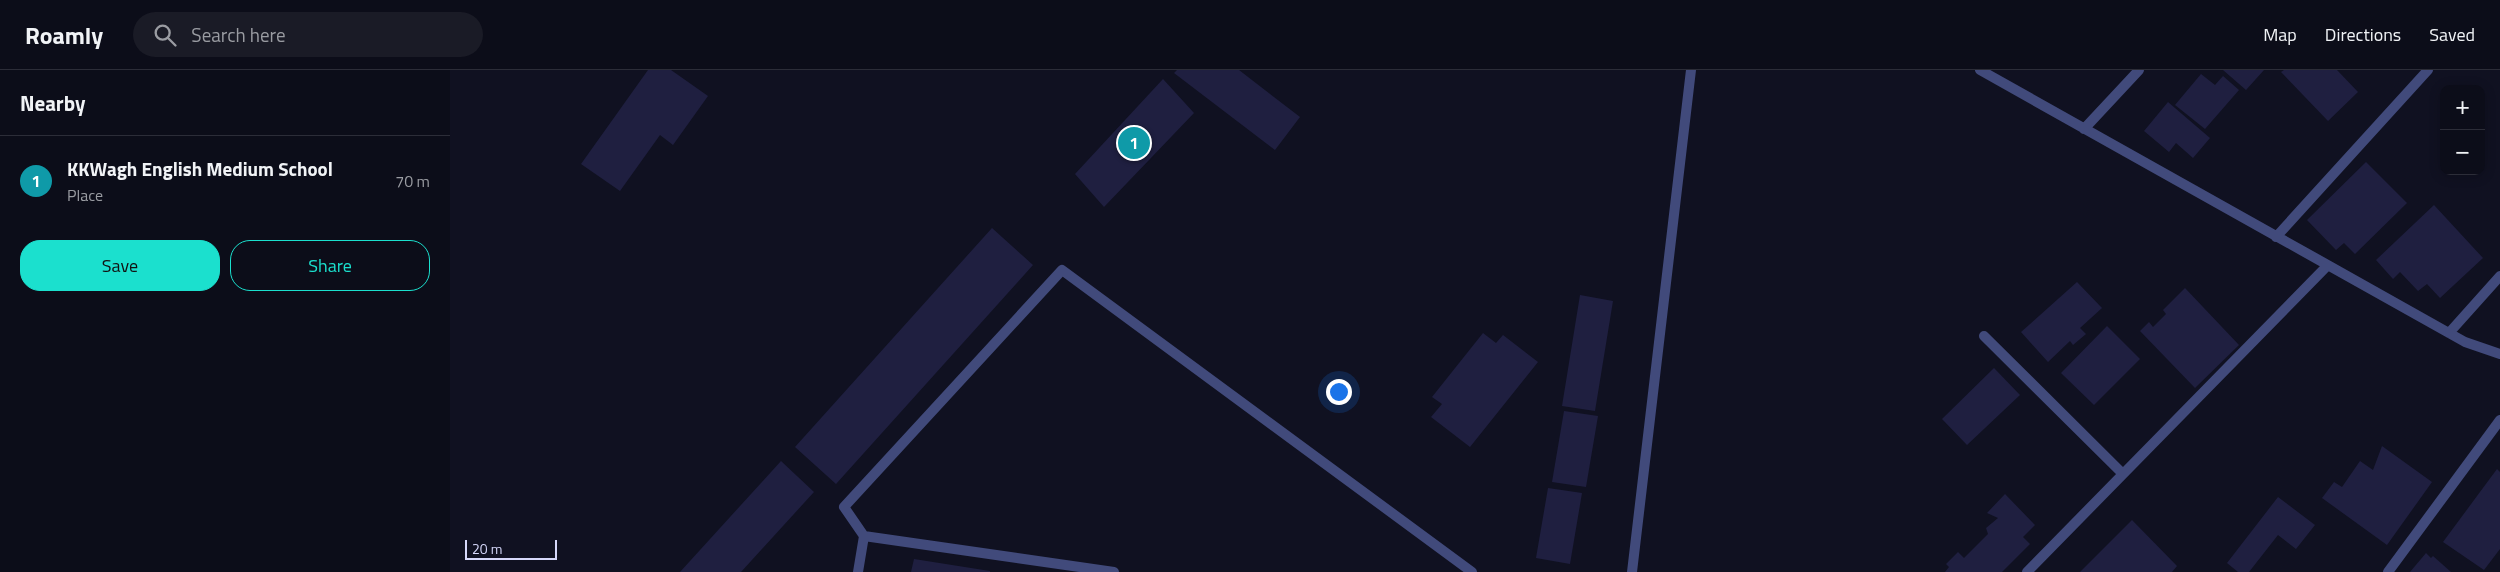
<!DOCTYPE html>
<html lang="en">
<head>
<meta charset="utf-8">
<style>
  body { margin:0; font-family:"Titillium Web",sans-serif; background:#1a1b26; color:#f1f3f6 }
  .controls { position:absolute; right:15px; top:15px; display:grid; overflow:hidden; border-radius:10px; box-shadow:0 2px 12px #0003 }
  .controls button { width:45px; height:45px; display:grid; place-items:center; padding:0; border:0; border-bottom:1px solid #2c2d38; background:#0c0d19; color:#f1f3f6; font:25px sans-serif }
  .scale { position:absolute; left:15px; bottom:12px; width:92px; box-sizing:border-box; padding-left:5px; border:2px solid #d6d8fa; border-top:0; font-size:14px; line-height:18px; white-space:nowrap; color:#d6d8fa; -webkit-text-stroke:4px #101121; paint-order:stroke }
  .you { position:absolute; left:888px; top:321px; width:18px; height:18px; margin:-12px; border:4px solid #fff; border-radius:50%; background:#1a73e8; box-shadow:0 0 0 8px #1a73e833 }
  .badge { display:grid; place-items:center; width:32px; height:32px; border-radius:50%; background:#1be0ce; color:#fff; font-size:16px; font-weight:700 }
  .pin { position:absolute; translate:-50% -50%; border:2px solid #fff; box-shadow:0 1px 5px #0006 }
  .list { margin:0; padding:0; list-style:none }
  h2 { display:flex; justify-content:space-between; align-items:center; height:65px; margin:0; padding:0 20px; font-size:21px }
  h2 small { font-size:16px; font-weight:400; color:#9a9ca2 }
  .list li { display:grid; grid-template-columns:32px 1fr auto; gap:15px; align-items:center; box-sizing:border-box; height:90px; padding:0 20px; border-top:1px solid #2c2d38 }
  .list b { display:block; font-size:19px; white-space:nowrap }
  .list p { margin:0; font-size:16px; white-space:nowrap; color:#9a9ca2 }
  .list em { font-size:16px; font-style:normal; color:#9a9ca2 }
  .actions { display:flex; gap:10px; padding:15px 20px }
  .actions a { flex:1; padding:11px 0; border:1px solid #1be0ce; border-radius:20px; text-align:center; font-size:18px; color:#1be0ce }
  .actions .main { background:#1be0ce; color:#111 }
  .icon { flex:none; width:28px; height:28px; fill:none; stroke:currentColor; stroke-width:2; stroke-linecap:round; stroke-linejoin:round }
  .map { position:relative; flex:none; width:2050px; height:502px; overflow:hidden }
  header { display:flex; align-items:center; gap:30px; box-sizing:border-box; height:70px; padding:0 25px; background:#0c0d19; border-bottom:1px solid #2c2d38 }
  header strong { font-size:24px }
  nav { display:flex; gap:28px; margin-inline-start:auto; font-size:18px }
  .search { width:350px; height:45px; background:#1a1b26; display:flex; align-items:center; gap:12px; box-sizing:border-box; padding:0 18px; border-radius:28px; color:#9a9ca2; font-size:19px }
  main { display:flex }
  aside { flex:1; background:#0c0d19 }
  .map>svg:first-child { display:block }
  .building { fill:#1f1f40 }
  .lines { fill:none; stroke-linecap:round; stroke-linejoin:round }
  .service { stroke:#414a7b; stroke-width:10 }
  .minor { stroke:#414a7b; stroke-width:10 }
  .tertiary { stroke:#414a7b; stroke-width:10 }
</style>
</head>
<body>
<header>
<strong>Roamly</strong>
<div class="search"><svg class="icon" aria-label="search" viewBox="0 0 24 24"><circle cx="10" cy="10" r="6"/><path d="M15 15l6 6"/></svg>Search here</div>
<nav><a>Map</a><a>Directions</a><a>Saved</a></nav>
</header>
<main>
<aside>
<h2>Nearby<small></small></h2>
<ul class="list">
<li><span class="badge" style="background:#0f9aa8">1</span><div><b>KKWagh English Medium School</b><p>Place</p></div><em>70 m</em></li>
</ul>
<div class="actions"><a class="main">Save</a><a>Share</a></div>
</aside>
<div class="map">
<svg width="2050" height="502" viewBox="0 0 2050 502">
  <rect width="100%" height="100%" fill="#101121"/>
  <path class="building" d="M 198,0 L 221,0 L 258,26 L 223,75 L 210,65 L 170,121 L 131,94 Z
    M 727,0 L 789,0 L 850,47 L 825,80 L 724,3 Z
    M 1773,0 L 1814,0 L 1796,20 Z
    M 1834,0 L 1887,0 L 1908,22 L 1878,51 L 1831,2 Z
    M 1751,4 L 1765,15 L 1773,6 L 1789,20 L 1755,59 L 1725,35 Z
    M 713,9 L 744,43 L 654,137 L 625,104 Z
    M 1718,32 L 1760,68 L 1743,88 L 1726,73 L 1719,82 L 1694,61 Z
    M 1916,92 L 1957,133 L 1905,184 L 1894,173 L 1886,180 L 1857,150 Z
    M 1984,135 L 2033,188 L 1990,228 L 1977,214 L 1968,221 L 1950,202 L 1943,209 L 1926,190 Z
    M 542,158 L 583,195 L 386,414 L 345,377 Z
    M 1627,212 L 1652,238 L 1630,258 L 1636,264 L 1623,275 L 1620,271 L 1598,292 L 1571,262 Z
    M 1735,218 L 1789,275 L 1745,318 L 1690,261 L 1699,252 L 1703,257 L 1716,244 L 1713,240 Z
    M 1130,225 L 1163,231 L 1145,341 L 1112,336 Z
    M 1657,256 L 1690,289 L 1644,335 L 1611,303 Z
    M 1033,263 L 1046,273 L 1053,265 L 1088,292 L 1020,377 L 981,347 L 992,334 L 982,327 Z
    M 1544,298 L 1570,325 L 1517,375 L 1492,349 Z
    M 1114,341 L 1148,346 L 1136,417 L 1102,412 Z
    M 1932,376 L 1982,412 L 1937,475 L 1872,428 L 1884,412 L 1892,417 L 1910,391 L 1923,400 Z
    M 331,391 L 364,422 L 291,502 L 230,502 Z
    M 2047,399 L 2050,402 L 2050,479 L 2034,500 L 1993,472 Z
    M 1098,418 L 1132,423 L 1120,494 L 1086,488 Z
    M 1555,424 L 1585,455 L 1573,467 L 1580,474 L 1552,502 L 1495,502 L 1499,497 L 1496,494 L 1508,482 L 1514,488 L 1538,464 L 1536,458 L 1548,448 L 1537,443 Z
    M 1828,427 L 1865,455 L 1846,479 L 1828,465 L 1799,502 L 1788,502 L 1777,493 Z
    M 1682,450 L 1727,496 L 1722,502 L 1630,502 Z
    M 1976,483 L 1981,488 L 1983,486 L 2001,502 L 1960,502 Z
    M 464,489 L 540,501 L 540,502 L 461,502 Z"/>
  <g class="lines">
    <path class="service" d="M 414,466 L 664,502
      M 408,502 L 414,466 L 394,437 L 612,200 L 1022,502"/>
    <path class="minor" d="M 1530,0 L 2015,272 L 2050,284
      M 1634,59 L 1689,0
      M 1826,167 L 1978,0
      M 1999,263 L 2050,206
      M 1534,266 L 1673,404
      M 1577,502 L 1877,196
      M 1938,502 L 2050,350"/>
    <path class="tertiary" d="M 1182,502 L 1241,0"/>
  </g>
</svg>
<div class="controls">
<button>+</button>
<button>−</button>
</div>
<div class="scale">20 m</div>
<div class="you"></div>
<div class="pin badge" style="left:684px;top:73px;background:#0f9aa8">1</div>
</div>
</main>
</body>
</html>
